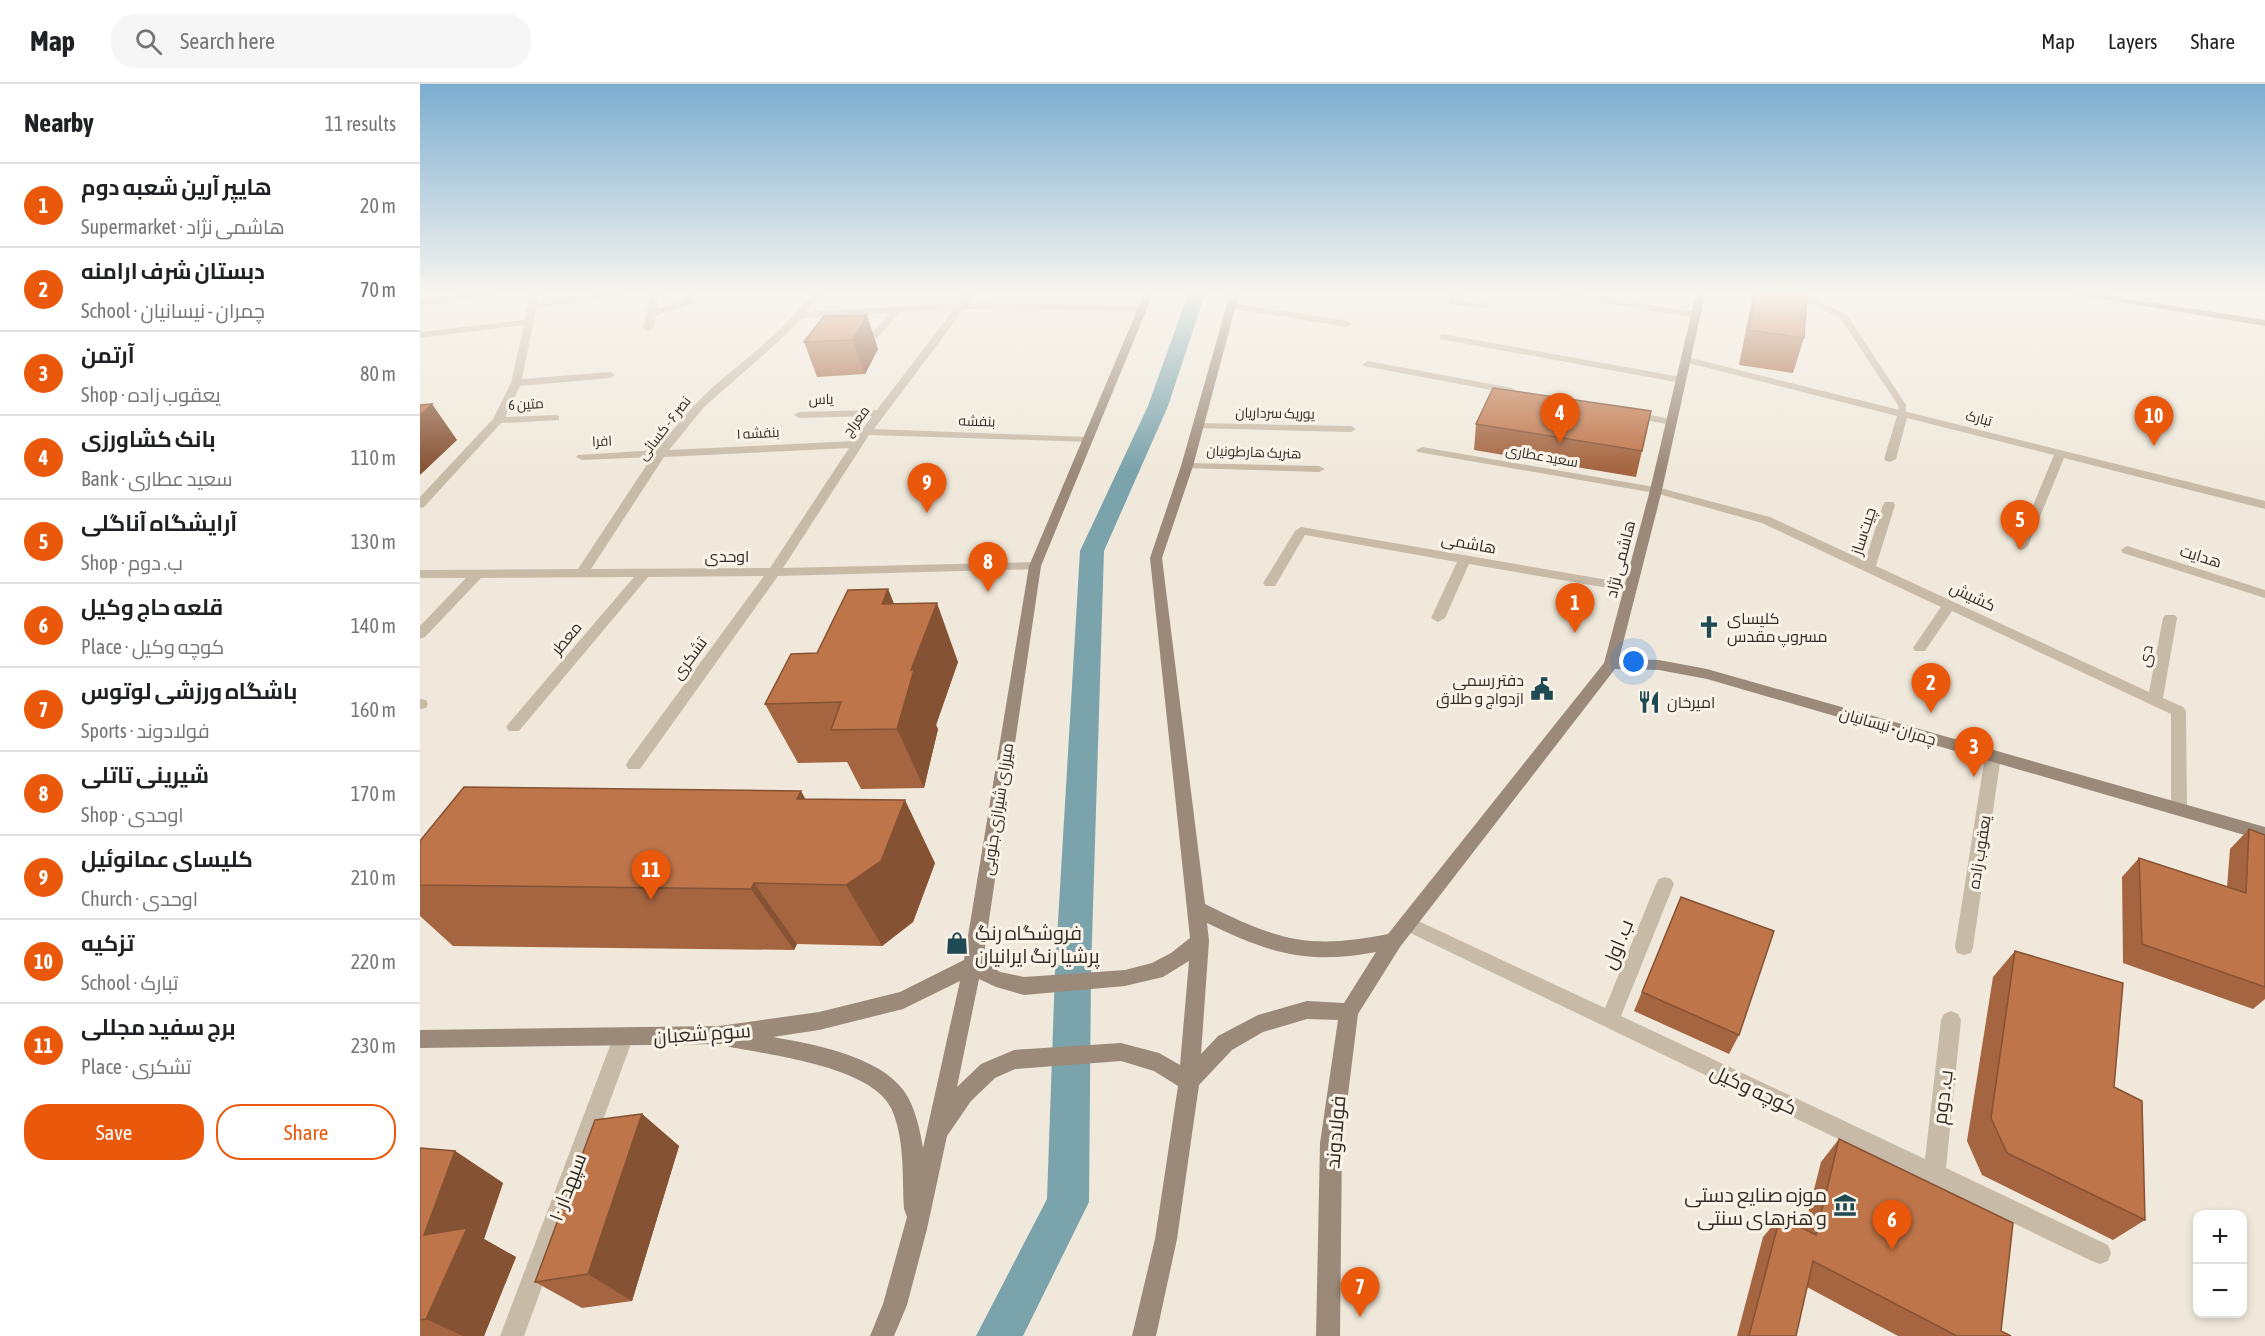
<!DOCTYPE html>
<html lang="en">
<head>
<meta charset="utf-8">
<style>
  body { margin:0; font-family:"Asap Condensed",Cairo,sans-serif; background:#f6f6f6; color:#202124 }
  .controls { position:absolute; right:18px; bottom:18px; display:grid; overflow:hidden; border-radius:12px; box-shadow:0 3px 9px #0003 }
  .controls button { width:54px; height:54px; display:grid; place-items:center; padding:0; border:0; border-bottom:2px solid #e0e0e0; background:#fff; color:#202124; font:30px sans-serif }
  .you { position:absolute; left:1214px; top:578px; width:21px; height:21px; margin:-15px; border:4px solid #fff; border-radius:50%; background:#1a73e8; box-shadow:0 0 0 9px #1a73e833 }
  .badge { display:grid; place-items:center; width:39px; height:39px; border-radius:50%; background:#ea580c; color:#fff; font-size:20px; font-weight:700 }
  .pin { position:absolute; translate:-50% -50px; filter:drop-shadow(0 2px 3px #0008) }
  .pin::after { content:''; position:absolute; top:32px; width:21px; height:18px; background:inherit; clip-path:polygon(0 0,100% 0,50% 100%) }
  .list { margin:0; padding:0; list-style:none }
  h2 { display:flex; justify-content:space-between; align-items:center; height:78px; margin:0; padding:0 24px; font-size:26px }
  h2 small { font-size:20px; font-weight:400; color:#757577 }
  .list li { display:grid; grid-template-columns:39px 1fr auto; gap:18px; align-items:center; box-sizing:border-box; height:84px; padding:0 24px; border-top:2px solid #e0e0e0 }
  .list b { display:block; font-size:22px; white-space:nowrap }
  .list p { margin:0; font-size:20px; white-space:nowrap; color:#757577 }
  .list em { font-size:20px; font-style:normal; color:#757577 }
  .actions { display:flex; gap:12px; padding:18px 24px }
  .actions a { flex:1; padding:14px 0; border:2px solid #ea580c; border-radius:24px; text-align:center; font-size:21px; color:#ea580c }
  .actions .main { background:#ea580c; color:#fff }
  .icon { flex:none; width:33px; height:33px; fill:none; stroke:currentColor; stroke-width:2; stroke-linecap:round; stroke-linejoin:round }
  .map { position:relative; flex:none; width:1845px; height:1252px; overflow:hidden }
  header { display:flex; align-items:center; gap:36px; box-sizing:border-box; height:84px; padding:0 30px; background:#fff; border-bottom:2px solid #e0e0e0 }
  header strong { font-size:28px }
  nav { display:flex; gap:33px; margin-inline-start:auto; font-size:21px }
  .search { width:420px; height:54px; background:#f6f6f6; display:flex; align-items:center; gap:15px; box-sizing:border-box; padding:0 21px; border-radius:24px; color:#757577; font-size:22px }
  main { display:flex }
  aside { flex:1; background:#fff }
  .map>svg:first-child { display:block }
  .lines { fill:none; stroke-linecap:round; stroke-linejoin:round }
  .canal { fill:#7ba3ab; fill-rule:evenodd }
  .lane { fill:#c7baa7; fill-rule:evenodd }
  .street { fill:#c7baa7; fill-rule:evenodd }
  .secondary { fill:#9b8a79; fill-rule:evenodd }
  .wall { fill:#a46540 }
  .shaded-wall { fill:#865234 }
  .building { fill:#bf754a; stroke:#865234; stroke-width:1.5 }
  .labels { text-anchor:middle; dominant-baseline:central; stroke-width:6; stroke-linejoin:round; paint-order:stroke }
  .far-street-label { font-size:14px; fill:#342d27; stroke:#f8f2e7 }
  .street-label { font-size:16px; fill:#342d27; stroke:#f8f2e7 }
  .poi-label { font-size:16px; fill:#342d27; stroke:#f8f2e7; text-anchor:start }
  .near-poi-label { font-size:20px; fill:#342d27; stroke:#f8f2e7; text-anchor:start }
  .near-street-label { font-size:20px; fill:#342d27; stroke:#f8f2e7 }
</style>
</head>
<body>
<header>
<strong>Map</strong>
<div class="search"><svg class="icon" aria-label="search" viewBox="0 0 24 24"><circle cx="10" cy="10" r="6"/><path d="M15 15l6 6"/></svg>Search here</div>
<nav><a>Map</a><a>Layers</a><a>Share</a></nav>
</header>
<main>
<aside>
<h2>Nearby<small>11 results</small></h2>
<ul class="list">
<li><span class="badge">1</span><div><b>هایپر آرین شعبه دوم</b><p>Supermarket · هاشمی نژاد</p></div><em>20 m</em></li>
<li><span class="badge">2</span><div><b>دبستان شرف ارامنه</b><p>School · چمران - نیسانیان</p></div><em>70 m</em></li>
<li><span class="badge">3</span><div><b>آرتمن</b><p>Shop · یعقوب زاده</p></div><em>80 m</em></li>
<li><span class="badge">4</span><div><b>بانک کشاورزی</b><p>Bank · سعید عطاری</p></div><em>110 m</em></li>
<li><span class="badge">5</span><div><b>آرایشگاه آناگلی</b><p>Shop · ب. دوم</p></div><em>130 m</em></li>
<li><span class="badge">6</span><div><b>قلعه حاج وکیل</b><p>Place · کوچه وکیل</p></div><em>140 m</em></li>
<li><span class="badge">7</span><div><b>باشگاه ورزشی لوتوس</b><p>Sports · فولادوند</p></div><em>160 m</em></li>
<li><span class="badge">8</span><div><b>شیرینی تاتلی</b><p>Shop · اوحدی</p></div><em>170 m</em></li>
<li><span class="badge">9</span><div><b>کلیسای عمانوئیل</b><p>Church · اوحدی</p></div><em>210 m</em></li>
<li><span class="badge">10</span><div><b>تزکیه</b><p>School · تبارک</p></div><em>220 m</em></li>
<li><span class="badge">11</span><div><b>برج سفید مجللی</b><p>Place · تشکری</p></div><em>230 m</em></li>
</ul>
<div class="actions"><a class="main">Save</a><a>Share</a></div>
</aside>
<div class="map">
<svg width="1845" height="1252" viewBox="0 0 1845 1252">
  <rect width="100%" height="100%" fill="#f0e9db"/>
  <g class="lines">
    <path class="canal" d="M 768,210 L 785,210 L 748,322 L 684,467 L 671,888 L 669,1118 L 603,1252 L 556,1252 L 627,1115 L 635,888 L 660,467 L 728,322 Z"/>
    <path class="lane" d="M 1356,210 L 1372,210 L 1394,214 L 1427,231 L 1486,321 L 1486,332 L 1479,330 L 1478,321 L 1421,235 L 1389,218 Z"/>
    <path class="street" d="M 52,210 L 82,210 L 0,222 L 0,216 Z
      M 110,210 L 119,210 L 118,219 L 182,210 L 207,210 L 116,225 L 102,295 L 190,288 L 195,291 L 190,294 L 100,302 L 85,333 L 135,331 L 139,332 L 139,336 L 81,339 L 4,423 L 0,424 L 0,413 L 73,335 L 91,299 L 104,241 L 0,254 L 0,248 L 105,236 Z
      M 231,210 L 240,210 L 237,225 L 266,216 L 267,210 L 275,210 L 276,218 L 236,232 L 233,244 L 228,247 L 223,244 Z
      M 390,210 L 399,210 L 387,228 L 538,219 L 545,210 L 554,210 L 548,219 L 725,222 L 725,226 L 722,227 L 544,225 L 454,345 L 668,353 L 672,354 L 672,358 L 449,351 L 363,484 L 615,478 L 620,479 L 621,482 L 620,485 L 358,492 L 220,685 L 208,685 L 206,681 L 208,677 L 344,492 L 228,493 L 99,647 L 89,647 L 86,643 L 89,639 L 214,493 L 61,494 L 5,553 L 0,555 L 0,542 L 46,494 L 0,494 L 0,486 L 158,485 L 232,373 L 162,376 L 156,373 L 158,371 L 237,366 C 254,344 272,322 293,303 C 327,273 364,248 390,210 ZM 534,225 L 457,326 L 379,328 L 374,331 L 379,334 L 452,332 L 434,357 L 249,366 L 284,323 L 359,257 L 382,234 L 470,229 L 442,260 L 447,263 L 450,262 L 480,228 ZM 429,364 L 350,484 L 171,485 L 244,373 Z
      M 1031,210 L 1040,210 L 1038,216 L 1065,219 L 1070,222 L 1065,225 L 1029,220 Z
      M 1131,210 L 1155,210 L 1277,228 L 1282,231 L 1277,234 Z
      M 812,219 L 927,237 L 932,240 L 927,243 L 809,224 L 809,220 Z
      M 1023,250 L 1261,293 L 1266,296 L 1261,299 L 1020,255 L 1020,251 Z
      M 1267,273 L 1845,417 L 1845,425 L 1644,374 L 1608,462 L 1602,466 L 1598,465 L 1596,462 L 1634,371 L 1487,334 L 1476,375 L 1470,378 L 1466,377 L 1464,375 L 1477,332 L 1264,278 L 1262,276 Z
      M 948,277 L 1092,304 L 1097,307 L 1092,310 L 944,282 L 943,280 Z
      M 1209,327 L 1251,335 L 1256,338 L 1251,341 L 1205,332 L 1205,328 Z
      M 779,339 L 931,342 L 936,345 L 931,348 L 775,344 L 774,342 Z
      M 1002,363 L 1240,404 L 1350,433 L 1445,477 L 1463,421 L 1465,418 L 1473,418 L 1475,421 L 1456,482 L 1729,608 L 1743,534 L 1745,531 L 1755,531 L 1757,534 L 1743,614 L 1763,623 L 1766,627 L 1767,725 L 1765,730 L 1759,731 L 1753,730 L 1751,725 L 1751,630 L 1532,527 L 1505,567 L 1495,567 L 1493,564 L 1521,523 L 1342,439 L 1235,409 L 998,368 L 996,366 Z
      M 767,379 L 899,382 L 905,385 L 899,388 L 763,384 L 763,380 Z
      M 881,443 L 1211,500 L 1218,504 L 1211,508 L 1049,480 L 1025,534 L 1018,538 L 1011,534 L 1037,478 L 885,451 L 855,502 L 845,502 L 843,499 L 875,447 Z
      M 1707,462 L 1845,506 L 1845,514 L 1703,469 L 1701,466 Z
      M 0,615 L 6,616 L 8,620 L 6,624 L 0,625 Z
      M 1573,666 L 1579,668 L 1581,672 L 1553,863 L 1551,869 L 1544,871 L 1537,869 L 1535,863 L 1565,672 L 1567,668 Z
      M 1245,793 L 1251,795 L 1254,800 L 1201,932 L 1505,1075 L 1521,936 L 1524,930 L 1531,927 L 1538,930 L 1541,936 L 1526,1084 L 1688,1161 L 1691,1169 L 1688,1177 L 1680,1180 L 1672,1177 L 982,845 L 979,840 L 982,835 L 988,832 L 994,835 L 1185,924 L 1236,800 L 1239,795 Z
      M 203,945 L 210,947 L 213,954 L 104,1252 L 80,1252 L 193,954 L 196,947 Z"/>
    <path class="secondary" d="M 724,210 L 733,210 L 621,482 L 563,877 L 580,888 L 604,893 L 705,886 L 732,879 L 751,869 L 770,854 L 730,474 L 761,382 L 810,210 L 819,210 L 773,382 L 742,474 L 785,820 C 857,856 888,866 968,850 L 1184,579 L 1230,406 L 1276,210 L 1285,210 L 1242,406 L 1199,575 L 1239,576 L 1287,585 L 1845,743 L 1845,757 L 1287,595 L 1239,586 L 1195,585 L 980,863 L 938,930 L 922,1059 L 920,1252 L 896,1252 L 900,1059 L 918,936 L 887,935 L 843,948 L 812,966 L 779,1001 L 757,1155 L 736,1252 L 712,1252 L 735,1155 L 758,1002 L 734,987 L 701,977 L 595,985 L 575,994 L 551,1017 L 527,1052 L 507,1145 L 487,1221 L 474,1252 L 450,1252 L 463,1220 L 487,1133 L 484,1125 C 482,1092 485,1057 472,1026 C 454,983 351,971 310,963 L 303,960 L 0,964 L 0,946 L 299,942 L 399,928 L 480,908 L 544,876 L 609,482 ZM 787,839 C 849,869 887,881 956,868 L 924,919 L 887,917 L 838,931 L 798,952 L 781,970 L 789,857 ZM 769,877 L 760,981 L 739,969 L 701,959 L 594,966 L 561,980 L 537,1003 L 559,895 L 576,903 L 604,911 L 705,902 L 743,893 ZM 540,897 L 503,1064 C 500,1046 495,1022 484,1007 C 459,972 393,960 353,953 L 399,946 L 483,925 Z
      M 1652,210 L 1676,210 L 1845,236 L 1845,242 Z"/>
  </g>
  <path class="wall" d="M 1333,210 L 1387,210 L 1384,254 L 1373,289 L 1319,281 Z
    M 404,232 L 458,265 L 445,290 L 397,293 L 384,258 Z
    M 1231,327 L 1216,393 L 1054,366 L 1056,340 Z
    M 468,505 L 474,520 L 538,578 L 516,641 L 518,645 L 504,704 L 441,705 L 427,678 L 378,679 L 345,620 L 397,569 Z
    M 386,715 L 515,779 L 493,838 L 462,862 L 377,860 L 374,866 L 33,862 L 0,832 L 0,757 Z
    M 1829,745 L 1845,751 L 1845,915 L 1833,925 L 1703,879 L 1702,793 L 1719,774 L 1807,803 L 1810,765 Z
    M 1261,813 L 1319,951 L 1309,970 L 1214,927 Z
    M 1595,867 L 1694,1003 L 1725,1136 L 1693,1156 L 1562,1091 L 1547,1057 L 1573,893 Z
    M 222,1030 L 259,1062 L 212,1217 L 162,1224 L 115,1198 Z
    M 1419,1055 L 1581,1247 L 1591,1252 L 1478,1252 L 1387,1203 L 1376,1252 L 1317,1252 L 1343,1153 L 1360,1133 L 1384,1145 L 1401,1078 Z
    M 0,1064 L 35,1067 L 83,1099 L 64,1155 L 96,1173 L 64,1252 L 0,1252 Z"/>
  <path class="shaded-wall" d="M 447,231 L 458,265 L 445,290 L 433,256 Z
    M 12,320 L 37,356 L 0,391 L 0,331 Z
    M 468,505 L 492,564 L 462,520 Z
    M 517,519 L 538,578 L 516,641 L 518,645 L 504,704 L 477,645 L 491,586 Z
    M 381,707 L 417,770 L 377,715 Z
    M 485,716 L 515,779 L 493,838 L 462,862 L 426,801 Z
    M 334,799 L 377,860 L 374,866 L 331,805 Z
    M 222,1030 L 259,1062 L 212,1217 L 168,1190 Z
    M 35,1067 L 83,1099 L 64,1155 L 96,1173 L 64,1252 L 43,1252 L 6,1235 L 4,1151 Z"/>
  <path class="building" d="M 1336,210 L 1387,210 L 1384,254 L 1329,246 Z
    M 447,231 L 433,256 L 384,258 L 404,232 Z
    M 1073,304 L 1231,327 L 1222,367 L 1056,340 Z
    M 12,320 L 0,331 L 0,321 Z
    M 468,505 L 462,520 L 517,519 L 491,586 L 494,586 L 477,645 L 411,646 L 421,618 L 345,620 L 371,570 L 397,569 L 428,506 Z
    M 44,703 L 381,707 L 377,715 L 485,716 L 461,777 L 426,801 L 334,799 L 331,805 L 0,801 L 0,757 Z
    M 1829,745 L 1845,751 L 1845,903 L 1722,860 L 1719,774 L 1826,809 Z
    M 1261,813 L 1354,847 L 1319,951 L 1222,908 Z
    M 1595,867 L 1703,899 L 1694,1003 L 1722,1017 L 1725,1136 L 1587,1069 L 1571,1034 Z
    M 222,1030 L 168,1190 L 115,1198 L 175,1036 Z
    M 1419,1055 L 1593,1139 L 1581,1247 L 1591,1252 L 1537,1252 L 1393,1177 L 1376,1252 L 1329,1252 L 1360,1133 L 1396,1151 Z
    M 0,1064 L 35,1067 L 4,1151 L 47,1144 L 6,1235 L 0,1236 Z"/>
  <linearGradient id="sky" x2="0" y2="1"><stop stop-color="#7cadd0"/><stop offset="0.54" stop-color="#f8f5ef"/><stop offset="1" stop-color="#f8f5ef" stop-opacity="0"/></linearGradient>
  <rect width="1845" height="386" fill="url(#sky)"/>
  <defs>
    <g id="church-bare" transform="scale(1.8)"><path d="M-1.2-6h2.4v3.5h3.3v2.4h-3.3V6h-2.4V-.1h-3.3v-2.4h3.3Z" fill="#1f4953" stroke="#f8f2e7" stroke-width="2.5" paint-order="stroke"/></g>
    <g id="civic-bare" transform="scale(1.8)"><path d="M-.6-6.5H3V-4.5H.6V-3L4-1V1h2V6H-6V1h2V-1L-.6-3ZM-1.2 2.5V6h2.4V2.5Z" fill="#1f4953" stroke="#f8f2e7" stroke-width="2.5" paint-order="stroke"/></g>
    <g id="restaurant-bare" transform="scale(1.8)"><path d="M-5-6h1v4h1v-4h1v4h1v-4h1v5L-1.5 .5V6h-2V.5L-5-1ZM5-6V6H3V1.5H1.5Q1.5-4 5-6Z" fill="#1f4953" stroke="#f8f2e7" stroke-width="2.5" paint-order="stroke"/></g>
    <g id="shop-bare" transform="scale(1.8)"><path d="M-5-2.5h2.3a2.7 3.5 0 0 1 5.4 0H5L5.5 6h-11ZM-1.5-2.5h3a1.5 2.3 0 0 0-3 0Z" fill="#1f4953" stroke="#f8f2e7" stroke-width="2.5" paint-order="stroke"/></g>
    <g id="museum-bare" transform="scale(1.8)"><path d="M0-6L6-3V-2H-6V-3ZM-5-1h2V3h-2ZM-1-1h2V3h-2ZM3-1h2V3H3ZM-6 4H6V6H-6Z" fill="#1f4953" stroke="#f8f2e7" stroke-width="2.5" paint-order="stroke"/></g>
  </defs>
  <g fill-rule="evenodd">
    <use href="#church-bare" x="1289" y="543"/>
    <use href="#civic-bare" x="1122" y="605"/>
    <use href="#restaurant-bare" x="1229" y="618"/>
    <use href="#shop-bare" x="537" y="859"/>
    <use href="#museum-bare" x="1425" y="1121"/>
  </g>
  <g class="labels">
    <g class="far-street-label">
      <text transform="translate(401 315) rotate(-1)">یاس</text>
      <text transform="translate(106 320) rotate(-3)">متین 6</text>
      <text transform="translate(855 329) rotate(1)">یوریک سرداریان</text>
      <text transform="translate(1559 334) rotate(14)">تبارک</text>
      <text transform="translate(436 337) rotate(-53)">معراج</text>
      <text transform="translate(557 337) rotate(2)">بنفشه</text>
      <text transform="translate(244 344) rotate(-52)">نصر ۶ - کسائی</text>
      <text transform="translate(338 349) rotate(-3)">بنفشه ۱</text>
      <text transform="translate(182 357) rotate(-3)">افرا</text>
      <text transform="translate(834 368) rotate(2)">هنریک هارطونیان</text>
      <text transform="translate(1122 372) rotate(10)">سعید عطاری</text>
    </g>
    <g class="street-label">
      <text transform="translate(1443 447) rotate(-72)">چیت‌ساز</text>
      <text transform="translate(1049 459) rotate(10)">هاشمی</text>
      <text x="307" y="472">اوحدی</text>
      <text transform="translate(1781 472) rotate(17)">هدایت</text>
      <text transform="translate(1200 475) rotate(-76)">هاشمی نژاد</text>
      <text transform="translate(1553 512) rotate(25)">کشیش</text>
      <text transform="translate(146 554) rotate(-50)">معطر</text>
      <text transform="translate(1725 572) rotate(-80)">دی</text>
      <text transform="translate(269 574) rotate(-54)">تشکری</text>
      <text transform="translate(1468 642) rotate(16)">چمران - نیسانیان</text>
      <text transform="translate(577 725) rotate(-81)">میرزای شیرازی جنوبی</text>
      <text transform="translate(1559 768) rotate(-81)">یعقوب زاده</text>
    </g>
    <g class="poi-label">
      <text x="1307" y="534">کلیسای<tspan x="1307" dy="18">مسروپ مقدس</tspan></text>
      <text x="1104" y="596" text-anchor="end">دفتر رسمی<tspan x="1104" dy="18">ازدواج و طلاق</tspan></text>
      <text x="1247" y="618">امیرخان</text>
    </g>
    <g class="near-poi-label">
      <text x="555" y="848">فروشگاه رنگِ<tspan x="555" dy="23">پرشیا رنگ ایرانیان</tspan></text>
      <text x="1407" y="1110" text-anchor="end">موزه صنایع دستی<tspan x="1407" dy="23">و هنرهای سنتی</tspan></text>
    </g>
    <g class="near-street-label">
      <text transform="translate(1197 860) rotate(-68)">ب. اول</text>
      <text transform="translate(282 949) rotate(-4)">سوم شعبان</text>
      <text transform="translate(1334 1005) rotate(25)">کوچه وکیل</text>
      <text transform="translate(1522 1013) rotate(-83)">ب. دوم</text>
      <text transform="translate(915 1048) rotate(-85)">فولادوند</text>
      <text transform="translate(147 1103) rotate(-69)">سپهدار ۱۰</text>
    </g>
  </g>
</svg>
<div class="controls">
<button>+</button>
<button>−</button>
</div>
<div class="you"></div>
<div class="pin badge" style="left:1155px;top:549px">1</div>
<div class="pin badge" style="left:1511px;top:629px">2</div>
<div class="pin badge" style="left:1554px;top:693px">3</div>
<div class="pin badge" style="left:1140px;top:359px">4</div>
<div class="pin badge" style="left:1600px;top:466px">5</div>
<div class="pin badge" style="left:1472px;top:1166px">6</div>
<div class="pin badge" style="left:940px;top:1233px">7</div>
<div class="pin badge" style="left:568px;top:508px">8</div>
<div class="pin badge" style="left:507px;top:429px">9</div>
<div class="pin badge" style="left:1734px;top:362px">10</div>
<div class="pin badge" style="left:231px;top:816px">11</div>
</div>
</main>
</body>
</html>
